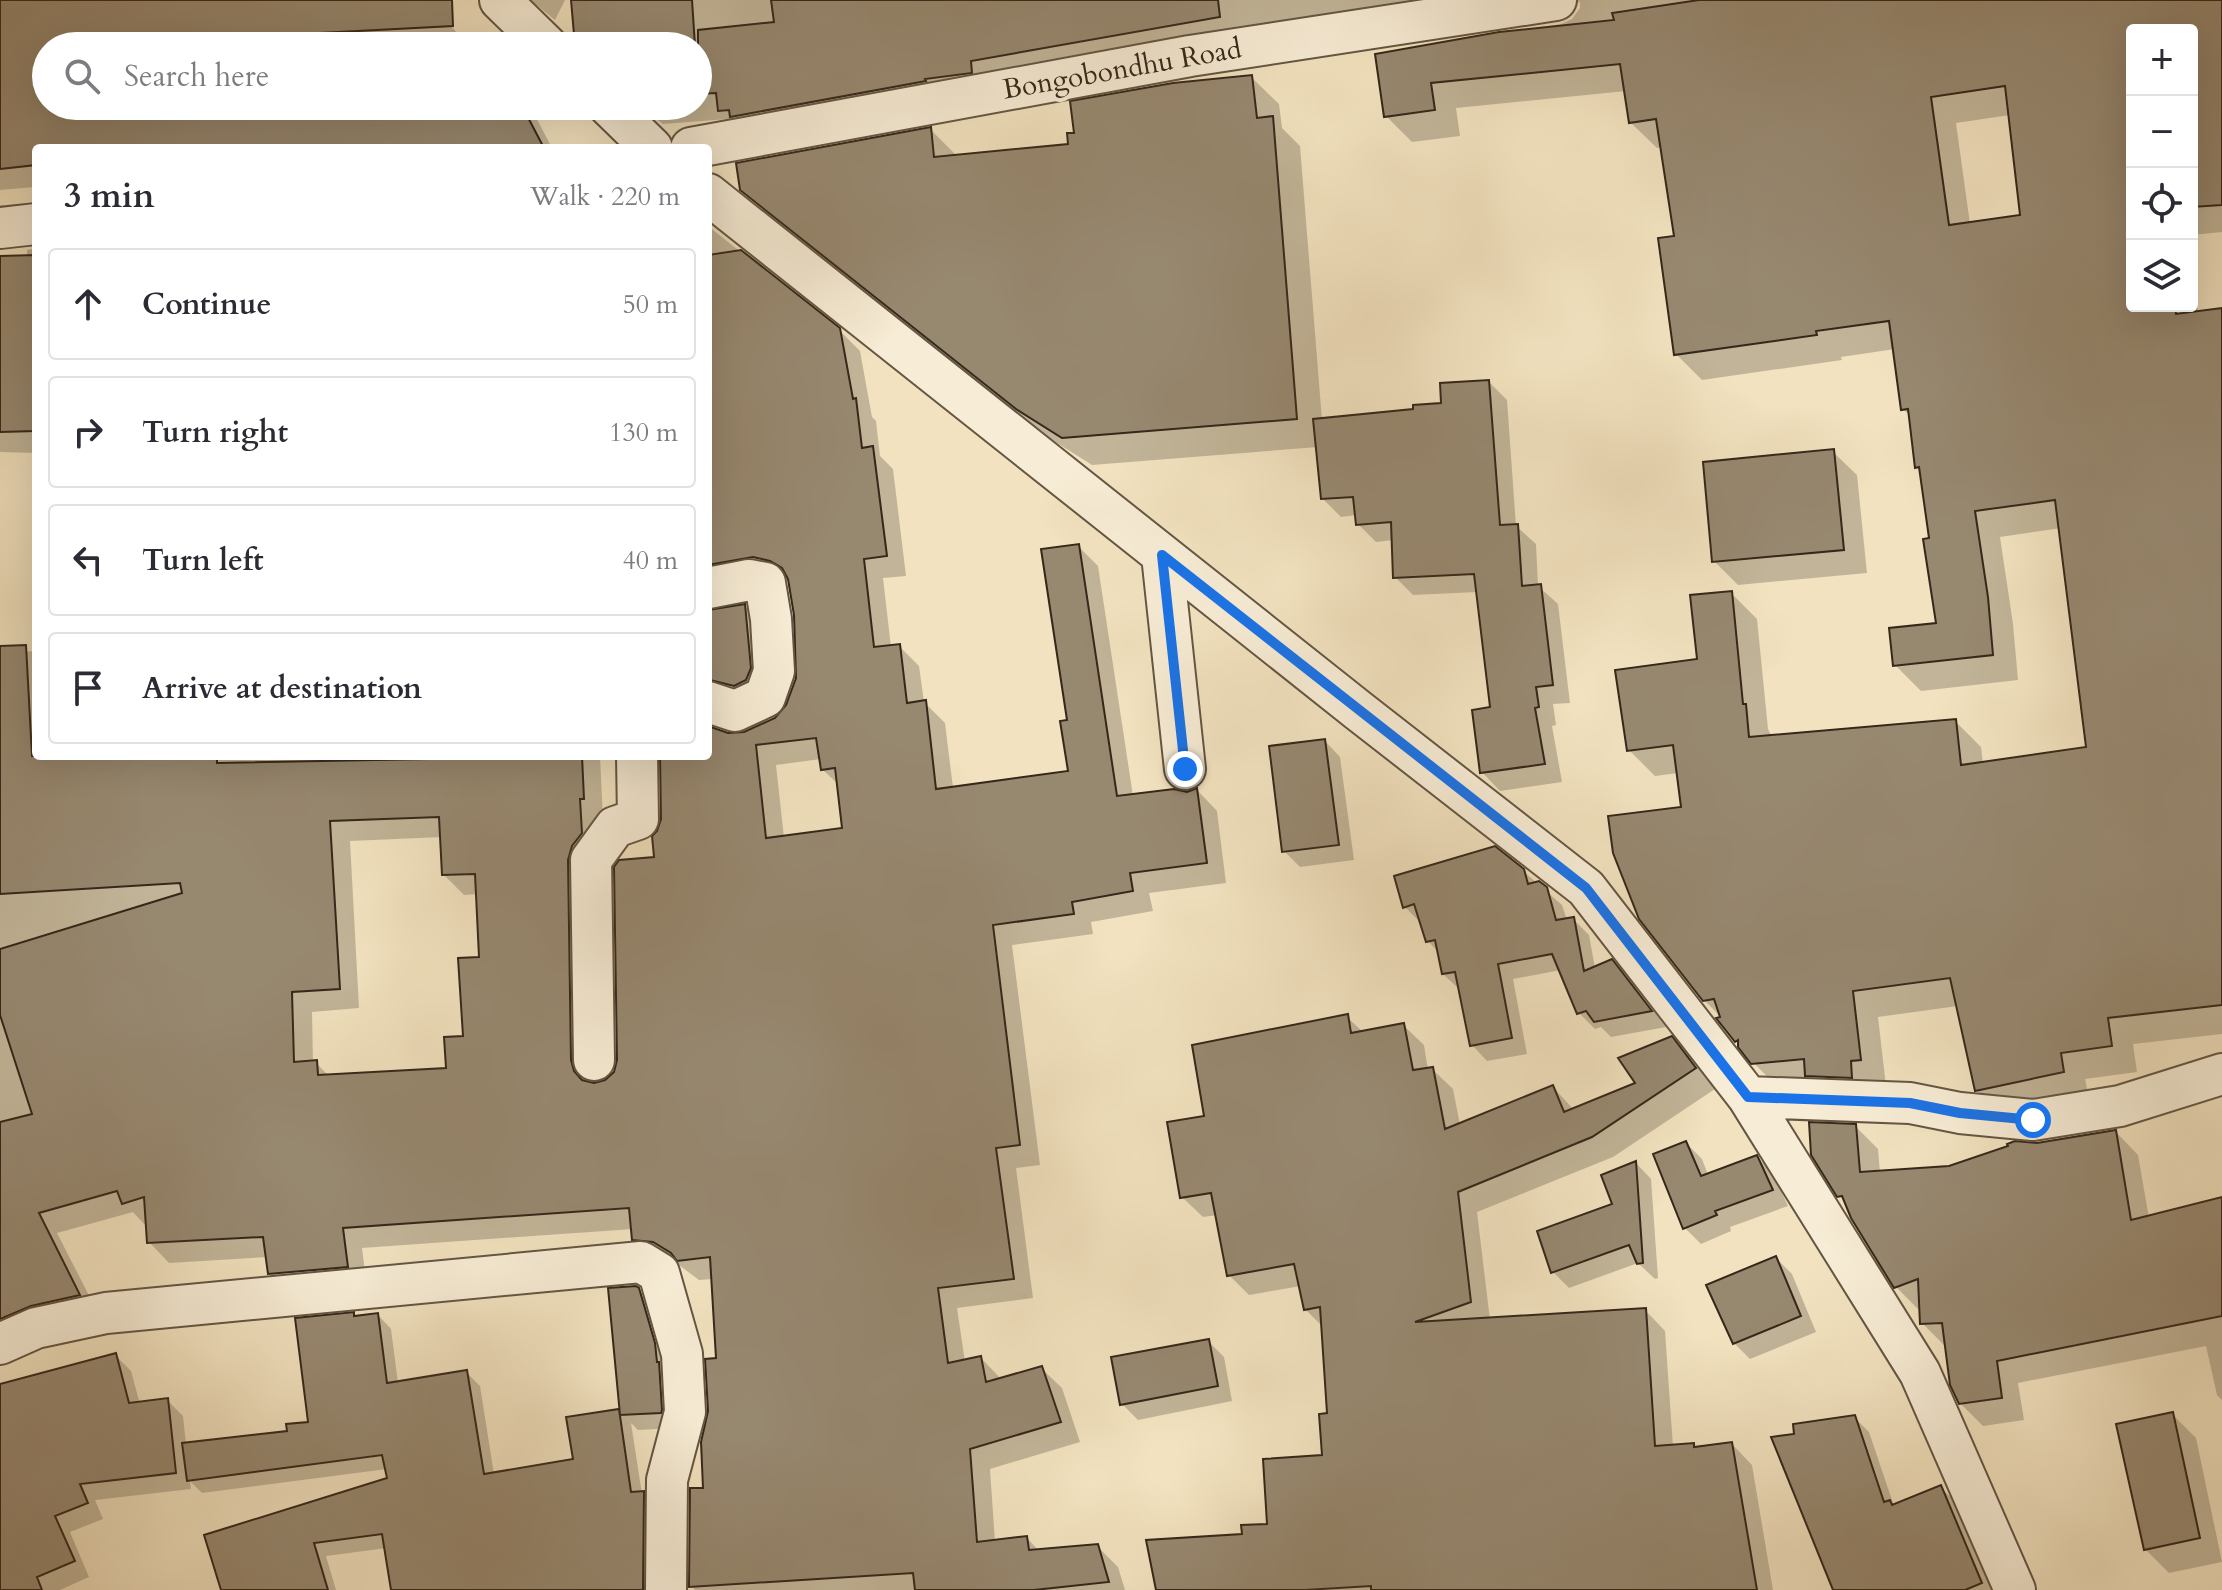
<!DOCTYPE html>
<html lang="en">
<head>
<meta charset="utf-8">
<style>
  body { margin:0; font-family:Cardo,serif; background:#f7f7f7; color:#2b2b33 }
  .controls { position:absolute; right:24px; top:24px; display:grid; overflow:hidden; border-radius:8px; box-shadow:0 8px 32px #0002 }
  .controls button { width:72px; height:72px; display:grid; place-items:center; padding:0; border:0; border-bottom:2px solid #e1e1e2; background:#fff; color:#2b2b33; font:40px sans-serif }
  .stop { position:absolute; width:24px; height:24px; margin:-18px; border:6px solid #1a73e8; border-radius:50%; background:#fff }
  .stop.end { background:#1a73e8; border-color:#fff; box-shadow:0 2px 8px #0008 }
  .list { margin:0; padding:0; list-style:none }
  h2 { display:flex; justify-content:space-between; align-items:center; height:104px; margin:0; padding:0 32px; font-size:34px }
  h2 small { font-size:26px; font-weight:400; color:#7c7c81 }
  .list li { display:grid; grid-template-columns:52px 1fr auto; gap:24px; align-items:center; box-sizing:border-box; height:112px; margin:0 16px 16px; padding:0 16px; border:2px solid #e1e1e2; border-radius:8px }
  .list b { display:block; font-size:30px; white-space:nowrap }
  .list em { font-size:26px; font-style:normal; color:#7c7c81 }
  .icon { flex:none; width:44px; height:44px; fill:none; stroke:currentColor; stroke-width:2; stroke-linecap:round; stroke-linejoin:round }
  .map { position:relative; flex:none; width:2222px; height:1590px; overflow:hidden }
  .search { position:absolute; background:#fff; box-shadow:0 8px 32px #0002; left:32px; top:32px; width:680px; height:88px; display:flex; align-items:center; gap:20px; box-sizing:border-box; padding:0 28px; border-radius:44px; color:#7c7c81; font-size:30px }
  .panel { position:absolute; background:#fff; box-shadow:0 8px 32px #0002; left:32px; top:144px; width:680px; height:616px; border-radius:8px }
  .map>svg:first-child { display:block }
  .shadow { fill:#0003; fill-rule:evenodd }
  .building { fill:#978870; stroke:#35271a; stroke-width:2; fill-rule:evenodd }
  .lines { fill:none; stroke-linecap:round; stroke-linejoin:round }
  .minor-casing { stroke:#645643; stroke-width:44 }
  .minor { stroke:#f7ecd5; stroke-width:40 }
  .route { stroke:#1a73e8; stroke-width:10 }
  .labels { text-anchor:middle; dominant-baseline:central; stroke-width:8; stroke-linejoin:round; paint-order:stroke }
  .street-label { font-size:28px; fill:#35271a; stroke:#f7ecd5 }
</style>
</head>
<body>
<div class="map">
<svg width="2222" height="1590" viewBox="0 0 2222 1590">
  <rect width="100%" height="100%" fill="#f2e2bf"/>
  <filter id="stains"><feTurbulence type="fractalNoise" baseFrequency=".0025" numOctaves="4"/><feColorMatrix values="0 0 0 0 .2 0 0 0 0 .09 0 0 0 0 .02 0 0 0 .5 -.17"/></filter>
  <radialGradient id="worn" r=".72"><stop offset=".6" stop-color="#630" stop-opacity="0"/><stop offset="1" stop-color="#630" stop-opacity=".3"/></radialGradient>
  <path class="shadow" d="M 0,0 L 431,0 L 460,37 L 469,33 L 482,46 L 46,46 L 46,106 L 530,106 L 552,148 L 36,148 L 36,201 L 35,187 L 0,190 Z
    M 518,0 L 565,0 L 555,20 L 534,3 L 522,3 Z
    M 573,0 L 2222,0 L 2222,232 L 2192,235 L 2192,30 L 2132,30 L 2132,306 L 2192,306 L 2192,266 L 2198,313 L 2222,310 L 2222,1034 L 2133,1044 L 2137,1072 L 2085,1079 L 2089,1098 L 2002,1116 L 1976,1090 L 1958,1006 L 1878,1017 L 1886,1086 L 1779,1089 L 1753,1062 L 1722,1018 L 1704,1000 L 1678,773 L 1655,776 L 1629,750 L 1699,661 L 1731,593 L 1757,619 L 1768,729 L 1772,737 L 1955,721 L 1981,747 L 1983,764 L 2089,749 L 2061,528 L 2000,537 L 2013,624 L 2018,680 L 1921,691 L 1895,665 L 1938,625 L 1932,540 L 1922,471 L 1917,467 L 1911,417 L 1903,409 L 1895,349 L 1841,357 L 1842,360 L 1702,380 L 1676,354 L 1677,238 L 1662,147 L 1657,148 L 1630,122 L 1626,91 L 1456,108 L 1460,136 L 1412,142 L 1386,116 L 1377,55 L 1561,24 L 1572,19 L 1580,8 L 1580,2 L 1470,19 L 1460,10 L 1288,19 L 1289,34 L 746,136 L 729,119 L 663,124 L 643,109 L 616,106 L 698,106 L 698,46 L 577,46 ZM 2010,115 L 2023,217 L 1970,224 L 1956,123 Z
    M 1251,77 L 1279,104 L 1282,128 L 1300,146 L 1322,420 L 1415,410 L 1443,404 L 1489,382 L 1507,400 L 1516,526 L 1536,544 L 1538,586 L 1558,604 L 1570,703 L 1553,704 L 1556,725 L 1552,726 L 1562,782 L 1500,791 L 1482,772 L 1492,709 L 1478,592 L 1413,595 L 1395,577 L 1393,540 L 1376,542 L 1358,524 L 1357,515 L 1341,517 L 1323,499 L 1318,447 L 1092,465 L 1046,436 L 771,218 L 742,189 L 930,129 L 958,157 L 1071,146 Z
    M 708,226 L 839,330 L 860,351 L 872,417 L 876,421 L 880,456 L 893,469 L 906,576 L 883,578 L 891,647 L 899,646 L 919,666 L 924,702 L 945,723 L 953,788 L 1071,772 L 1069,722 L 1078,546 L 1098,566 L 1133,796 L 1187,794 L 1197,790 L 1217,811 L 1226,883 L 1149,893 L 1153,911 L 1091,922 L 1093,934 L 1012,945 L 1040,1165 L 1016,1168 L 1033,1298 L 957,1308 L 965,1362 L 981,1358 L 1002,1380 L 1041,1368 L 1062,1388 L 1080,1442 L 990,1469 L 995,1542 L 1027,1538 L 1039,1551 L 1097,1546 L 1118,1567 L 1125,1590 L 695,1590 L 691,1586 L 705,1490 L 718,1360 L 713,1279 L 699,1280 L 675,1262 L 655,1259 L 634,1239 L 633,1229 L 362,1248 L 367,1287 L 290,1294 L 270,1274 L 268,1257 L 169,1263 L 149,1242 L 148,1222 L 144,1224 L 133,1212 L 57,1233 L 99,1315 L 0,1331 L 0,653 L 36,651 L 36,756 L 600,756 L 603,819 L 588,882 L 591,1084 L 606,1082 L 615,1073 L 663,819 L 662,756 L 708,756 L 708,728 L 727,735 L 744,734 L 784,713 L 799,670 L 796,615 L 790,580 L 767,577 L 708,598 ZM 821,759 L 822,769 L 839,785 L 844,830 L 784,838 L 776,765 ZM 442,837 L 444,875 L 464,895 L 478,894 L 481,958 L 465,1038 L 448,1069 L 330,1077 L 316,1063 L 313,1063 L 312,1012 L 359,1008 L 350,841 Z
    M 36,248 L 36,453 L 0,452 L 0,260 L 27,259 L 27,250 Z
    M 1833,452 L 1857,475 L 1867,573 L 1738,585 L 1714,561 Z
    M 745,606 L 765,627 L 770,689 L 708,713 L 708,612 Z
    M 1325,741 L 1340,757 L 1354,860 L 1300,867 L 1284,851 Z
    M 1523,871 L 1562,905 L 1567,920 L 1573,919 L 1589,935 L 1595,968 L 1612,961 L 1628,978 L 1666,1027 L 1611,1037 L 1601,1027 L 1595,1029 L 1579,1013 L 1561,970 L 1513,979 L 1527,1054 L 1487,1061 L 1472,1045 L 1459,989 L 1443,974 L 1439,953 L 1428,941 L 1422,924 L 1405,907 Z
    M 1347,1017 L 1363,1032 L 1403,1025 L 1424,1045 L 1428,1070 L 1432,1069 L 1453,1089 L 1460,1125 L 1553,1087 L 1574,1110 L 1638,1084 L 1671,1039 L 1692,1059 L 1715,1089 L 1613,1157 L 1477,1212 L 1490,1320 L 1645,1310 L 1665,1331 L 1673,1447 L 1693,1445 L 1696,1449 L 1732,1444 L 1752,1465 L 1773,1590 L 1158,1590 L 1244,1536 L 1270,1526 L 1324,1457 L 1330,1415 L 1323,1327 L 1305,1309 L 1301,1286 L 1249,1295 L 1229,1275 L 1218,1215 L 1203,1217 L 1182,1197 L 1206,1118 Z
    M 1855,1126 L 1878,1149 L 1880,1173 L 1949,1168 L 2037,1145 L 2116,1132 L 2138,1155 L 2149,1218 L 2222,1199 L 2222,1400 L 2217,1395 L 2206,1346 L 2018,1383 L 2024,1420 L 1983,1426 L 1960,1403 L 1945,1346 L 1922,1323 L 1922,1309 L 1919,1310 L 1896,1287 L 1848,1204 L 1839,1195 Z
    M 1686,1143 L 1702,1159 L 1708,1175 L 1757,1157 L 1773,1173 L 1788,1206 L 1730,1227 L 1731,1231 L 1701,1244 L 1685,1228 Z
    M 1636,1163 L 1651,1179 L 1658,1278 L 1655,1279 L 1638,1263 L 1569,1288 L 1553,1272 L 1615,1205 Z
    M 1776,1258 L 1792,1274 L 1816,1332 L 1750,1359 L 1734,1343 Z
    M 611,1290 L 638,1290 L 655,1306 L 676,1428 L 638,1430 L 631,1423 L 642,1494 L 657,1507 L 656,1590 L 393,1590 L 387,1548 L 326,1556 L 336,1590 L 223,1590 L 390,1480 L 387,1469 L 202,1493 L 190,1481 L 191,1489 L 95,1500 L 103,1519 L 70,1532 L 89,1577 L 60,1590 L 0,1590 L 0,1386 L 115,1355 L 131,1371 L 140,1404 L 167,1400 L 183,1416 L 186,1445 L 289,1432 L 310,1424 L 353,1315 L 357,1318 L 378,1315 L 391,1329 L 398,1383 L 466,1372 L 480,1386 L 494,1474 L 575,1461 L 618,1411 L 622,1415 Z
    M 1208,1341 L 1224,1357 L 1232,1401 L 1138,1420 L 1122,1404 Z
    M 2172,1414 L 2196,1438 L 2222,1562 L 2169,1573 L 2145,1549 Z
    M 1854,1417 L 1869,1432 L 1894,1506 L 1941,1488 L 1956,1502 L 1992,1590 L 1835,1590 L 1797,1435 Z"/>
  <path class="building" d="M 0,0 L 452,0 L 453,26 L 282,35 L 282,46 L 46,46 L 46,106 L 285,106 L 286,117 L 407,110 L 417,106 L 522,106 L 544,148 L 36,148 L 36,165 L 0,169 Z
    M 571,0 L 692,0 L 695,46 L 575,46 Z
    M 771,0 L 1218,0 L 1220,17 L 971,61 L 972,73 L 925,79 L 926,81 L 730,117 L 729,110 L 718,111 L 716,93 L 698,94 L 698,30 L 774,22 Z
    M 1699,0 L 2222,0 L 2222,205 L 2192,207 L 2192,30 L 2132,30 L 2132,306 L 2175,306 L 2176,314 L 2222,308 L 2222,1005 L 2108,1018 L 2112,1046 L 2061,1053 L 2064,1072 L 1975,1091 L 1950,978 L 1853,991 L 1861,1060 L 1851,1061 L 1852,1078 L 1805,1076 L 1804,1059 L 1751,1064 L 1738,1047 L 1738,1040 L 1735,1042 L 1716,1018 L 1720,1017 L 1714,999 L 1703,1001 L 1639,919 L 1613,853 L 1608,816 L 1681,807 L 1673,745 L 1627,751 L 1615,670 L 1697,659 L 1690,595 L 1732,591 L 1743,704 L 1746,704 L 1749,737 L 1956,719 L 1961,765 L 2086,747 L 2055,500 L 1975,511 L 1988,597 L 1993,655 L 1893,666 L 1889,628 L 1936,623 L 1923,539 L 1929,538 L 1919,467 L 1915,468 L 1908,409 L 1901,410 L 1889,321 L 1816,331 L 1817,335 L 1674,355 L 1658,238 L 1674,236 L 1656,119 L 1629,123 L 1620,64 L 1431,83 L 1435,110 L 1384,117 L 1375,54 L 1499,32 L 1614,20 L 1612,13 ZM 2005,86 L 2020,215 L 1949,225 L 1931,97 Z
    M 1252,75 L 1257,118 L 1273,116 L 1297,419 L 1062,438 L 1016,409 L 740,190 L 736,163 L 931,127 L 934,157 L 1068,144 L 1067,133 L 1074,133 L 1070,101 L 1173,83 Z
    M 741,250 L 840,328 L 853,399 L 856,398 L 862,448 L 873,446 L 887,556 L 864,559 L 874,647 L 900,644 L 907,703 L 926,700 L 936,789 L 1068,771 L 1060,721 L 1067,720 L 1041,549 L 1079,544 L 1117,796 L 1174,789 L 1187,792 L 1197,788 L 1207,863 L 1130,873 L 1133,891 L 1072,902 L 1074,914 L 993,925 L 1020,1145 L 996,1148 L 1014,1279 L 938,1288 L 948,1363 L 981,1356 L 986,1382 L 1042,1366 L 1061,1422 L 970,1449 L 977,1542 L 1027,1536 L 1029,1550 L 1098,1544 L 1109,1582 L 1034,1590 L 915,1590 L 913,1573 L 689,1587 L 690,1488 L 703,1488 L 701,1442 L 708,1411 L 705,1359 L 716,1358 L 710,1257 L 677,1261 L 671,1253 L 653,1242 L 632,1240 L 629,1208 L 343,1228 L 348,1267 L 268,1274 L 263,1237 L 147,1243 L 144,1197 L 122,1204 L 117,1191 L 39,1213 L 80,1295 L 31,1306 L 0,1319 L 0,1122 L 32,1114 L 0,1015 L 0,949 L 182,893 L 180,883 L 0,894 L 0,646 L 26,645 L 32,756 L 217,756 L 217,763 L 582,756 L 584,799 L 580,799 L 582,833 L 572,846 L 568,860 L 571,1060 L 574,1071 L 582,1080 L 594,1083 L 605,1080 L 614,1072 L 617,1060 L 614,867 L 619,860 L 654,857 L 652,836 L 657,831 L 661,819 L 660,756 L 708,756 L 708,726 L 728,733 L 744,732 L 775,718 L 786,705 L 796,678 L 794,615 L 788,579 L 782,568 L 770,561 L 753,557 L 708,565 L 708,255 ZM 816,738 L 821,770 L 835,768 L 842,828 L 766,838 L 756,745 ZM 439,817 L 442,875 L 475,874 L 479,957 L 458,958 L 463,1036 L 444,1037 L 446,1068 L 318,1075 L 317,1060 L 294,1062 L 292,992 L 340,989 L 330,821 Z
    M 36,255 L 36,431 L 0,432 L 0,256 Z
    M 1489,380 L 1500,525 L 1518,524 L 1522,586 L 1541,584 L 1553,685 L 1536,687 L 1539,707 L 1535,708 L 1545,764 L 1480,773 L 1472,710 L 1490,707 L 1474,574 L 1393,578 L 1391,522 L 1356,525 L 1353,497 L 1321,499 L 1313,419 L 1413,409 L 1413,405 L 1441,403 L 1440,383 Z
    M 1834,449 L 1844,550 L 1712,562 L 1703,462 Z
    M 745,604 L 751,668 L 746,680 L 734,686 L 710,680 L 708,610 Z
    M 1325,739 L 1339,845 L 1282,852 L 1269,746 Z
    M 1495,846 L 1524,869 L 1528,884 L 1539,881 L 1547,887 L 1556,920 L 1574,917 L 1584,971 L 1612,959 L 1652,1011 L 1594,1022 L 1586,1011 L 1577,1014 L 1552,954 L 1498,964 L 1512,1038 L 1470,1046 L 1455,972 L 1442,974 L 1435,940 L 1426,942 L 1414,904 L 1403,908 L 1394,876 Z
    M 1348,1014 L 1351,1033 L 1404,1023 L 1413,1070 L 1433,1067 L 1445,1129 L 1553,1085 L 1564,1112 L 1635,1083 L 1618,1058 L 1672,1036 L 1696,1068 L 1592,1137 L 1458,1192 L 1471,1302 L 1415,1322 L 1646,1308 L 1655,1446 L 1694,1443 L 1694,1447 L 1732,1442 L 1757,1590 L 1371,1590 L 1371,1586 L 1305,1590 L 1156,1590 L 1146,1540 L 1242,1534 L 1241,1525 L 1267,1524 L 1263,1459 L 1322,1455 L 1319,1414 L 1327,1413 L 1320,1307 L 1304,1310 L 1294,1264 L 1227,1276 L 1211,1193 L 1180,1198 L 1167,1122 L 1204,1116 L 1192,1045 Z
    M 1809,1122 L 1856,1124 L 1860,1172 L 1949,1166 L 2008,1146 L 2007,1144 L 2015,1141 L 2037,1143 L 2116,1130 L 2131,1220 L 2222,1197 L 2222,1316 L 1997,1361 L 2002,1398 L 1959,1404 L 1950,1385 L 1942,1323 L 1920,1324 L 1918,1279 L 1894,1288 L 1851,1218 L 1842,1196 L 1837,1197 L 1811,1155 Z
    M 1686,1141 L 1701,1176 L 1757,1155 L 1773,1190 L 1715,1211 L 1717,1215 L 1683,1229 L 1653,1154 Z
    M 1636,1161 L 1643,1263 L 1637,1264 L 1629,1245 L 1551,1273 L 1537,1231 L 1612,1204 L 1601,1175 Z
    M 1776,1256 L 1801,1316 L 1733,1344 L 1706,1285 Z
    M 636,1286 L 639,1288 L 655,1343 L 657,1362 L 659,1362 L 662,1410 L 661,1413 L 620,1415 L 608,1288 Z
    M 354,1312 L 354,1316 L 378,1313 L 387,1383 L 467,1370 L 484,1474 L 573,1459 L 566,1417 L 619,1409 L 631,1492 L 644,1491 L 643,1590 L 391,1590 L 382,1534 L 314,1543 L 328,1590 L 221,1590 L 204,1535 L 387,1478 L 382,1455 L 187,1481 L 182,1443 L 287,1431 L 286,1424 L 308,1422 L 295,1318 Z
    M 1209,1339 L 1218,1386 L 1120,1405 L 1111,1357 Z
    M 116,1353 L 129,1403 L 168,1398 L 176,1473 L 80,1484 L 88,1503 L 55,1516 L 75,1561 L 37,1577 L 42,1590 L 0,1590 L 0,1384 Z
    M 2173,1412 L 2200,1538 L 2144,1550 L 2116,1424 Z
    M 1855,1415 L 1884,1502 L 1890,1500 L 1892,1505 L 1941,1485 L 1982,1583 L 1965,1590 L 1833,1590 L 1771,1437 L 1794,1434 L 1793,1424 Z"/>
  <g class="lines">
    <g class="minor-casing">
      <path id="minor" d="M 500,0 L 547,46
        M 609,106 L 652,148
        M 691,148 L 1190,56 L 1556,0
        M 708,194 L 1359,711 L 1586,888 L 1748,1097 L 1920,1373 L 2015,1590
        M 0,228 L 36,224
        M 1162,555 L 1185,769
        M 708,588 L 749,580 L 765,583 L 771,619 L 774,671 L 765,697 L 735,711 L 708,702
        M 594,1060 L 591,860 L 615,827 L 638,819 L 637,756
        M 1748,1097 L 1910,1103 L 1960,1113 L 2033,1120 L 2120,1106 L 2222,1074
        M 0,1344 L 36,1328 L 106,1313 L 641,1262 L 659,1273 L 682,1354 L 685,1412 L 667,1480 L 666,1590"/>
    </g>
    <use href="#minor" class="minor"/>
  </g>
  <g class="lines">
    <path class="route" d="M 1185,769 L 1162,555 L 1586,888 L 1748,1097 L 1910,1103 L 1960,1113 L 2033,1120"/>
  </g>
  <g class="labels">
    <g class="street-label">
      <text transform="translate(1122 69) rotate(-10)">Bongobondhu Road</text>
    </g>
  </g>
  <rect width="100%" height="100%" filter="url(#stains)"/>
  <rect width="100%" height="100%" fill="url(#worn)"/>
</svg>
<div class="controls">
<button>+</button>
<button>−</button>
<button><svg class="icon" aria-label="locate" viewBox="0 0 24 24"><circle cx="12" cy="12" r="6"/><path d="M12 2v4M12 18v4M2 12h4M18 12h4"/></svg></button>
<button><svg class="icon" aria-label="layers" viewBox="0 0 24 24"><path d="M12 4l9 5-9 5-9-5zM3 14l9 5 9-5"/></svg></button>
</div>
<div class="stop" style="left:2033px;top:1120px"></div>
<div class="stop end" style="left:1185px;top:769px"></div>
<div class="search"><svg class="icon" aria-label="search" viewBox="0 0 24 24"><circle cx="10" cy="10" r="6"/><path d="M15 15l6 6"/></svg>Search here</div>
<section class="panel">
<h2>3 min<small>Walk · 220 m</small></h2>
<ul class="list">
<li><svg class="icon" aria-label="ahead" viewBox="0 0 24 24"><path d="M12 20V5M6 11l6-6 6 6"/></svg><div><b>Continue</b></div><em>50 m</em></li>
<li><svg class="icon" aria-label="right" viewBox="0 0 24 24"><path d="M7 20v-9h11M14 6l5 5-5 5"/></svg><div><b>Turn right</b></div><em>130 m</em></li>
<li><svg class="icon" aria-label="left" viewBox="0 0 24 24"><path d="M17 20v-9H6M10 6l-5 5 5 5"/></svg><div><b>Turn left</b></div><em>40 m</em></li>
<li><svg class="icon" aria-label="arrive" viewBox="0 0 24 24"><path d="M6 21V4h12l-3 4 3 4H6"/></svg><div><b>Arrive at destination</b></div></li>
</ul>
</section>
</div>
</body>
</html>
